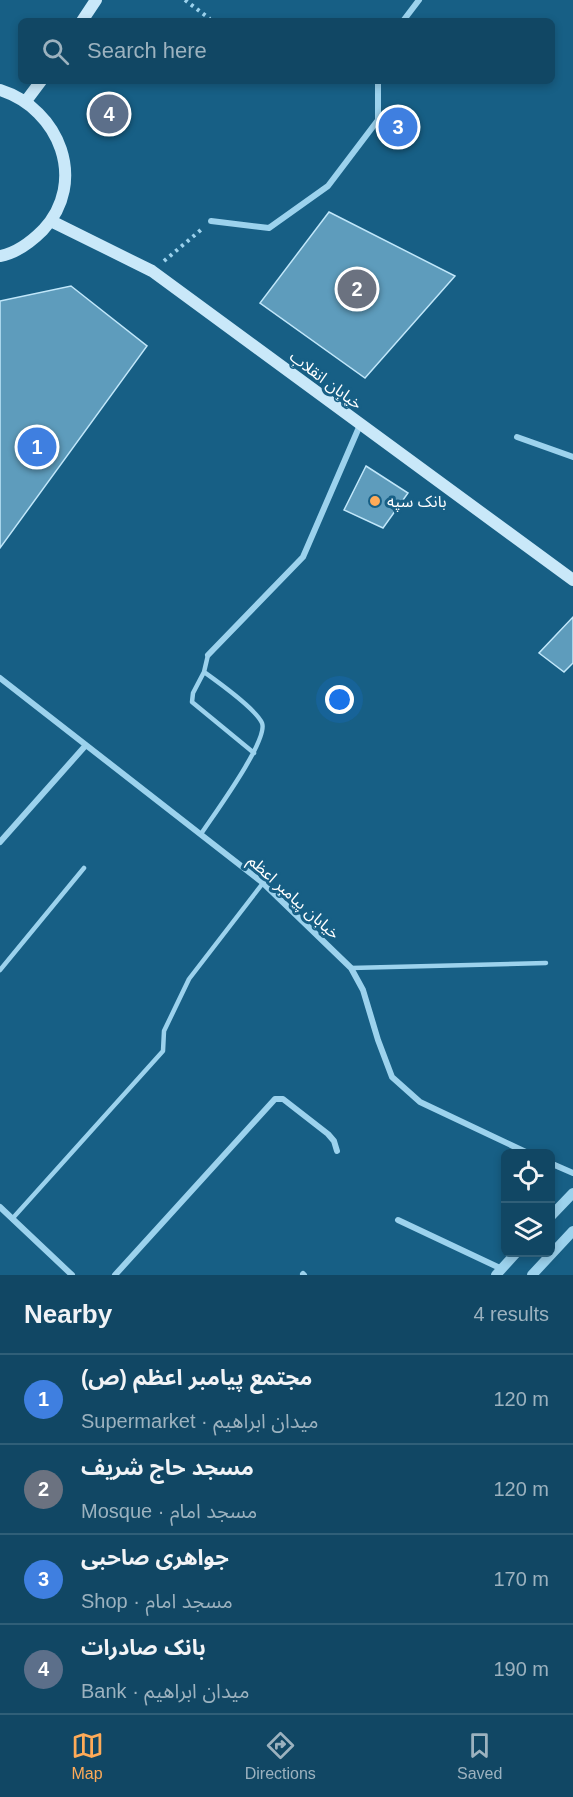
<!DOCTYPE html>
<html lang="en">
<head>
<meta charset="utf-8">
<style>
  body { margin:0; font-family:Arial,"Noto Sans Arabic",sans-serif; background:#1a4e6a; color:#f1f3f6 }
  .controls { position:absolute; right:18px; bottom:18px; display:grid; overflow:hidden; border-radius:9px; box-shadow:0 3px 9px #0003 }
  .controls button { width:54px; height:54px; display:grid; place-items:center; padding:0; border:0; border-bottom:2px solid #305f78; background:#114764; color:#f1f3f6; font:30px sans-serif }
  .you { position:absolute; left:340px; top:700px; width:21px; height:21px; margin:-15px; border:4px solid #fff; border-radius:50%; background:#1a73e8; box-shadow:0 0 0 9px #1a73e833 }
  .badge { display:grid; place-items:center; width:39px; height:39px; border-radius:50%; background:#ffab58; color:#fff; font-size:20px; font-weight:700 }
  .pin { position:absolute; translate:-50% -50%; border:3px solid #fff; box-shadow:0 2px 6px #0006 }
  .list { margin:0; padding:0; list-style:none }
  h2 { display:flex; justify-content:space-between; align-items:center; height:78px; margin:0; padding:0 24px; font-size:26px }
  h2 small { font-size:20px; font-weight:400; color:#9cb2bf }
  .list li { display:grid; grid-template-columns:39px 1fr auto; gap:18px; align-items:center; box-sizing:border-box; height:90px; padding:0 24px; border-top:2px solid #305f78 }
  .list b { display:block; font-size:22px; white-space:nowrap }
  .list p { margin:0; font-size:20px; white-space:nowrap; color:#9cb2bf }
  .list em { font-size:20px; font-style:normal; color:#9cb2bf }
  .icon { flex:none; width:33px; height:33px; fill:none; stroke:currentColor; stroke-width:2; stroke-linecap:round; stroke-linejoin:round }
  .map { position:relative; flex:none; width:573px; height:1275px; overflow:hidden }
  .search { position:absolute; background:#114764; box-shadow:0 3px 9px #0003; left:18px; right:18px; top:18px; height:66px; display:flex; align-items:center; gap:15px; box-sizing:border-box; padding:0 21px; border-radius:9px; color:#9cb2bf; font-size:22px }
  .sheet { height:438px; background:#114764 }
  nav { display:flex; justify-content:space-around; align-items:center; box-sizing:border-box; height:84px; border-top:2px solid #305f78; background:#114764; font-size:16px; color:#9cb2bf }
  nav a { display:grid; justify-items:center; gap:3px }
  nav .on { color:#ffab58 }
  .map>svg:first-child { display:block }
  .building { fill:#5e9cbc; stroke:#c1e7fa; stroke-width:1.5 }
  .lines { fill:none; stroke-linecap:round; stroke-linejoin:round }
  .path { stroke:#9cd2ed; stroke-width:4; stroke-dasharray:3 4.5; stroke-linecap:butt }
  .service { stroke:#9cd2ed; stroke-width:4.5 }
  .minor { stroke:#9cd2ed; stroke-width:6 }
  .tertiary { stroke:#9cd2ed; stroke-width:10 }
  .secondary { stroke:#c9e8f9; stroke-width:12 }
  .poi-dot { fill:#ffab58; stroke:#175f85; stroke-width:2 }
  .labels { text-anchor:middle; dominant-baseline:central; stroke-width:6; stroke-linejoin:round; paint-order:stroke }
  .street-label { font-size:16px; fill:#fff; stroke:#175f85 }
  .poi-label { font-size:16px; fill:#fff; stroke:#175f85; text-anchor:start }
</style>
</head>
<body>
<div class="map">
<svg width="573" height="1275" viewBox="0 0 573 1275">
  <rect width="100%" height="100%" fill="#175f85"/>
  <path class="building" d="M 329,212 L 455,276 L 365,378 L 260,303 Z
    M 71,286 L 147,346 L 0,548 L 0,301 Z
    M 366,466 L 408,493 L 383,528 L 344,510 Z
    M 573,617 L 573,663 L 564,672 L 539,653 Z"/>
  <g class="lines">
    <path class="path" d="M 185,0 L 210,19
      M 164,261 L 202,229"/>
    <path class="service" d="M 204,672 L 193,693 L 192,702 L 254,753
      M 201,834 C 212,817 269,740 262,723 C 256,709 218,682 204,672 L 208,655
      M 351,968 L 546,963
      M 0,970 L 84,868
      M 12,1219 L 163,1051 L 164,1031 L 189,979 L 263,883"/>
    <path class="minor" d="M 403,21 L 419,0
      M 211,221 L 269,228 L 328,186 L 378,120 L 378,81
      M 517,437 L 573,457
      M 208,655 L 303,557 L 360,425
      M 0,678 L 263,883 L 351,968 L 363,990 L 378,1040 L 392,1077 L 420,1102 L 530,1154
      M 0,842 L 86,745
      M 550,1163 L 573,1173
      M 0,1207 L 72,1275
      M 398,1220 L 502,1269
      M 303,1274 L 304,1275
      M 115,1275 L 275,1099 L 283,1099 L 328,1134 L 334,1141 L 337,1151"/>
    <path class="tertiary" d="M 550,1217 L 573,1193
      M 496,1275 L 517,1252
      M 532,1275 L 573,1231"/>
    <path class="secondary" d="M 82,21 L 96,0
      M 0,90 C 60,109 88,182 43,230 C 31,242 17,253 0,256
      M 26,101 L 41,81
      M 51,221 L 152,271 L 573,580"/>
  </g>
  <circle class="poi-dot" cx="375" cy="501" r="6"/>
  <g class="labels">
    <g class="street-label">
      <text transform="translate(326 380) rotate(37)">خیابان انقلاب</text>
      <text transform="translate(294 897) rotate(42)">خیابان پیامبر اعظم</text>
    </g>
    <g class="poi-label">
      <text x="387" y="501">بانک سپه</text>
    </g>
  </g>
</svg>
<div class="controls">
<button><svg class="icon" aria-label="locate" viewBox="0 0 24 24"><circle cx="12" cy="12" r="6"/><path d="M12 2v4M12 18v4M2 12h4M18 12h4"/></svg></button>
<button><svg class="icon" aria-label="layers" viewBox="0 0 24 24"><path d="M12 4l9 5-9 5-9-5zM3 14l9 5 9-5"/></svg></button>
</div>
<div class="you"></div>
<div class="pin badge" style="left:37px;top:447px;background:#3f7fe0">1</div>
<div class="pin badge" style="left:357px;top:289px;background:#6b7280">2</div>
<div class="pin badge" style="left:398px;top:127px;background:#3f7fe0">3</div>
<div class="pin badge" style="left:109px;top:114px;background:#5c6f8a">4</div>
<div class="search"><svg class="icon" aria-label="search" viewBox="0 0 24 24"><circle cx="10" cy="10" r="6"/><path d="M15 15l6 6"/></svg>Search here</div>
</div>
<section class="sheet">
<h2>Nearby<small>4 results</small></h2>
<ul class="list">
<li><span class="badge" style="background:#3f7fe0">1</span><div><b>مجتمع پیامبر اعظم (ص)</b><p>Supermarket · میدان ابراهیم</p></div><em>120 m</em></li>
<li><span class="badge" style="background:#6b7280">2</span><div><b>مسجد حاج شریف</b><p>Mosque · مسجد امام</p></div><em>120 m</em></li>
<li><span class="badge" style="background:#3f7fe0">3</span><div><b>جواهری صاحبی</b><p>Shop · مسجد امام</p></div><em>170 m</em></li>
<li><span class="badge" style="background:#5c6f8a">4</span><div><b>بانک صادرات</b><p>Bank · میدان ابراهیم</p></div><em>190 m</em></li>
</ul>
</section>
<nav>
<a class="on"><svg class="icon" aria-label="map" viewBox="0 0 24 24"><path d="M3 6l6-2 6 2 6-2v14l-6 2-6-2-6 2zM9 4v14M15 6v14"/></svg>Map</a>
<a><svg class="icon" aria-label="directions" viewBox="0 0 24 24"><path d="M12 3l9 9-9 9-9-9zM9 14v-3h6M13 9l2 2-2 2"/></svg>Directions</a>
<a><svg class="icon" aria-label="saved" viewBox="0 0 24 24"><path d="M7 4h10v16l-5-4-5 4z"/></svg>Saved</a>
</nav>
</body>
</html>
